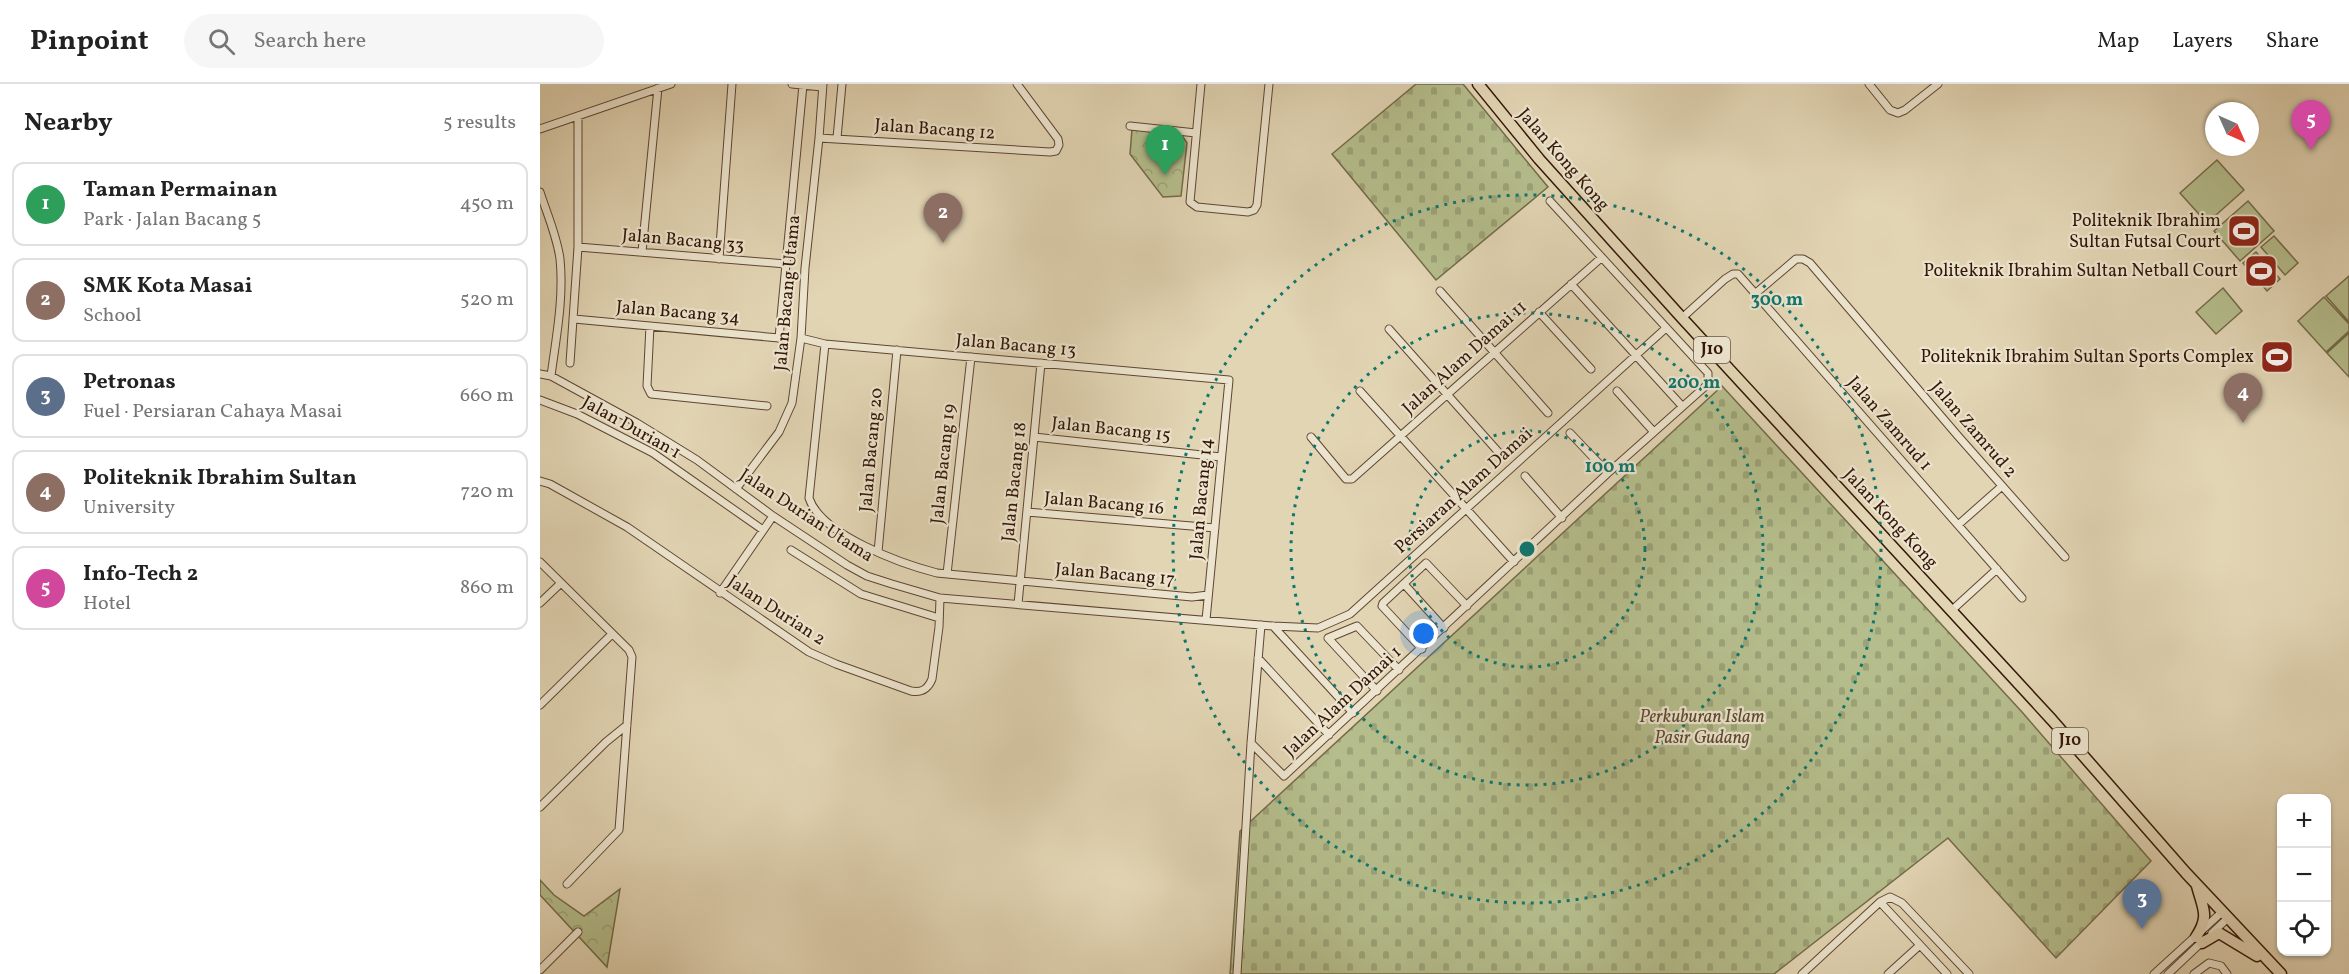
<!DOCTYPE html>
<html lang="en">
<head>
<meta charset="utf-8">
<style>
  body { margin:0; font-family:Vollkorn,serif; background:#f6f6f6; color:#222 }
  .controls { position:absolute; right:18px; bottom:18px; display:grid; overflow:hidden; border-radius:12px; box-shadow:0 2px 4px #0004 }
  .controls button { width:54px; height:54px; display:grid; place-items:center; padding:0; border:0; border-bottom:2px solid #e0e0e0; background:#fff; color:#222; font:30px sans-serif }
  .compass { position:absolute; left:1665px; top:18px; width:54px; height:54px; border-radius:50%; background:#fff; box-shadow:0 2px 4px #0004; rotate:135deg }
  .you { position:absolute; left:884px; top:550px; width:21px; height:21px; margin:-15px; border:4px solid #fff; border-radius:50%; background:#1a73e8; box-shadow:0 0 0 9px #1a73e833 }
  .badge { display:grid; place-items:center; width:39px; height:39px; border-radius:50%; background:#8f2418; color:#fff; font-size:20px; font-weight:700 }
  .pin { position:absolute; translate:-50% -50px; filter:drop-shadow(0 2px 3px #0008) }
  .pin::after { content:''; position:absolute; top:32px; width:21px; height:18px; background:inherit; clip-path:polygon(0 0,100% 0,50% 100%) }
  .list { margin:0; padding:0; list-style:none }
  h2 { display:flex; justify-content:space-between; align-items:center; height:78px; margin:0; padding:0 24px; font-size:26px }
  h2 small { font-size:20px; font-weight:400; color:#767676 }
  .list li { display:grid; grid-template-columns:39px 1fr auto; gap:18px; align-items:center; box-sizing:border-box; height:84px; margin:0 12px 12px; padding:0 12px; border:2px solid #e0e0e0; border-radius:12px }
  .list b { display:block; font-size:22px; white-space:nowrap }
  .list p { margin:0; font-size:20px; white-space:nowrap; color:#767676 }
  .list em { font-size:20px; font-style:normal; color:#767676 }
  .icon { flex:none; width:33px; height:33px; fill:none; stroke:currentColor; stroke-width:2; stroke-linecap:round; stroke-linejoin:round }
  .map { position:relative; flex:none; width:1809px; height:890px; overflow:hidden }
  header { display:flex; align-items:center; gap:36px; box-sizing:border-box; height:84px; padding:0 30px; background:#fff; border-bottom:2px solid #e0e0e0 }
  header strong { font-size:28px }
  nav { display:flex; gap:33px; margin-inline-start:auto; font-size:21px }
  .search { width:420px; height:54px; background:#f6f6f6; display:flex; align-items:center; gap:15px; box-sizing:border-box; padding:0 21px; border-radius:33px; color:#767676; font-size:22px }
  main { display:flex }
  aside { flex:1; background:#fff }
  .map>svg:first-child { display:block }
  .cemetery { fill:url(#cemetery-stones); stroke:#746a4a; stroke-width:1.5 }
  .park { fill:url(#park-crowns); stroke:#746a4a; stroke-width:1.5 }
  .pitch { fill:#b5bd8c; stroke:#746a4a; stroke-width:1.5 }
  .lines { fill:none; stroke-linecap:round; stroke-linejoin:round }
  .minor-casing { stroke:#5f4632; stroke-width:9 }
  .primary-casing { stroke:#331607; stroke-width:13 }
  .minor { stroke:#ece4ce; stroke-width:7 }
  .primary { stroke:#e2d5b4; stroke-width:10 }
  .ring { fill:none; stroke:#0f766e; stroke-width:3; stroke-dasharray:3 6 }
  .labels { text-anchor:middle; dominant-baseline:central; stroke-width:4.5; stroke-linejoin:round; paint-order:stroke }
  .shield { fill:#ece4ce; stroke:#6a5443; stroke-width:1.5 }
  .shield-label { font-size:16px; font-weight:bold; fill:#331607 }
  .street-label { font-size:18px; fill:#331607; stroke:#ece4ce }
  .poi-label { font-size:18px; fill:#331607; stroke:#ece4ce; text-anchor:end }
  .park-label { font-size:18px; font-style:italic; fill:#5a482f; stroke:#ece4ce }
  .centre { fill:#0f766e; stroke:#ece4ce; stroke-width:3 }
  .ring-label { font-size:18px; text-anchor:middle; font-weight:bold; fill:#0f766e; stroke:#ece4ce; stroke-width:4.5; stroke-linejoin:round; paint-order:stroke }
</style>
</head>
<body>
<header>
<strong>Pinpoint</strong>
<div class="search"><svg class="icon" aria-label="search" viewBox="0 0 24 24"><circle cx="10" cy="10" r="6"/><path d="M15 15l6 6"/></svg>Search here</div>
<nav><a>Map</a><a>Layers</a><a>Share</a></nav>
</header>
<main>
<aside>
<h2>Nearby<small>5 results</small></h2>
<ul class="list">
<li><span class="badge" style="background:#2e9e5b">1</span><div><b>Taman Permainan</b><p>Park · Jalan Bacang 5</p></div><em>450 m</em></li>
<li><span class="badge" style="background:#8d6e63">2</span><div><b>SMK Kota Masai</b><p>School</p></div><em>520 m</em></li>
<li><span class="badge" style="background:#5c6f8a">3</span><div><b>Petronas</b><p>Fuel · Persiaran Cahaya Masai</p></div><em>660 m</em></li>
<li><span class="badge" style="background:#8d6e63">4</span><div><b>Politeknik Ibrahim Sultan</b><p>University</p></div><em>720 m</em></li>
<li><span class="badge" style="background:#d1479c">5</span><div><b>Info-Tech 2</b><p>Hotel</p></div><em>860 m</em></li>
</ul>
</aside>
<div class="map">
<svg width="1809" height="890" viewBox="0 0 1809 890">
  <defs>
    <pattern id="cemetery-stones" width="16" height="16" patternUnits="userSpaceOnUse" patternTransform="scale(1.5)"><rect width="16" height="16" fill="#b5bd8c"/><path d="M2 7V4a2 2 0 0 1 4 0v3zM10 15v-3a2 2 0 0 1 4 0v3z" fill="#9ca277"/></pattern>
    <pattern id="park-crowns" width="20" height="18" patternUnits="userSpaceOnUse" patternTransform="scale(1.5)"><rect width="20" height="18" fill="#b5bd8c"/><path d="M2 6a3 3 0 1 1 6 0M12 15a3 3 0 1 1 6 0" fill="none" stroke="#9ca277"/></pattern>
  </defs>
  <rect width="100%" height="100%" fill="#e2d5b4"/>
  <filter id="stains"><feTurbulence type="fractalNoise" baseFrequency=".00333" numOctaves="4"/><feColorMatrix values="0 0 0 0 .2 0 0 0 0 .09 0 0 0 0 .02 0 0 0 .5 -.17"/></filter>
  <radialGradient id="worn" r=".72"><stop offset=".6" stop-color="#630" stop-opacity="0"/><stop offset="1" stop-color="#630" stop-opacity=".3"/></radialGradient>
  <path class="cemetery" d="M 876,0 L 923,0 L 1008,103 L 896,196 L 792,70 Z
    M 1182,302 L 1482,628 L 1611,777 L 1516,874 L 1408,754 L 1234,890 L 690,890 L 700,747 Z"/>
  <path class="park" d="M 592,45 L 641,50 L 647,59 L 641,112 L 623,113 L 590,70 Z
    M 0,796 L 14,811 L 44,832 L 80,805 L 67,883 L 0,811 Z"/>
  <path class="pitch" d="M 1677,76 L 1704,106 L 1667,139 L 1640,109 Z
    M 1708,117 L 1734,147 L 1700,177 L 1674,147 Z
    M 1734,152 L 1758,179 L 1745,191 L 1721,163 Z
    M 1716,168 L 1740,195 L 1727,207 L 1703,179 Z
    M 1809,192 L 1809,238 L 1786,212 Z
    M 1683,204 L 1702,227 L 1676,250 L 1656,228 Z
    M 1784,213 L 1809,240 L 1809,247 L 1786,268 L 1758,237 Z
    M 1809,249 L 1809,293 L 1787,269 Z"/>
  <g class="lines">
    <g class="minor-casing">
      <path id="minor" d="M 252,0 L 282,3
        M 661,0 L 650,118 L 657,123 L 708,128 L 714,126 L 717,121 L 729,0
        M 1329,0 L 1350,26 L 1358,29 L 1365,26 L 1398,0
        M 590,42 L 656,49
        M 0,45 L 131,0
        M 279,54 L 510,68 L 516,67 L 519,61 L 518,55 L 477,0
        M 297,54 L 302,0
        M 0,108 C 7,130 17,152 20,175 C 24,214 16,254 11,292
        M 38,163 L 246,180
        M 102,168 L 118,4
        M 179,175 L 192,0
        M 1031,200 L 1142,322
        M 900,207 L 1008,329
        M 1216,209 L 1256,175 L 1263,175 L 1270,179 L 1418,352 L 1525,473
        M 999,228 L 1051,285
        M 1142,234 L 1185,195 L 1193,190 L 1198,190 L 1482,514
        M 34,235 L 239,254 L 263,1
        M 110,242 L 107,302 L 111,310 L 227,322
        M 849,245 L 961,371
        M 261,254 L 285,260 L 689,296 L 666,536
        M 285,260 L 269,414 C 281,451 362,480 397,489 L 652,513 L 668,511
        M 30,279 L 38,163 L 38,33
        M 0,290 L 11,292 L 97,339 L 157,376 L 233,432 L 307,481 L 327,492 L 352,500 L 400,514 L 733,542 L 778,544 L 810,530 L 1126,244
        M 820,307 L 974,478
        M 1077,307 L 1113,347
        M 0,316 L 37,330 L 113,369 L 223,446
        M 1030,349 L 1068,389
        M 494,353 L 681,373
        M 771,353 L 806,395 L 812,395 L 1061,174
        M 985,392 L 1022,434
        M 0,397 L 10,400 L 87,443 L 269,568 L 296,580 L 371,607 C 382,609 388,605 392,595 L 399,543 L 400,514
        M 196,405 L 239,348 L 252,319 L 261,254 L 265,184 L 279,54 L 283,0
        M 487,428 L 675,444
        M 1418,441 L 1462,402
        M 251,466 L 321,510 L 399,534
        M 338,468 L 357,266
        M 0,478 L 89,566 L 92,573 L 79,746 L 27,800
        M 407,490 L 431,273
        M 864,500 L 904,544
        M 180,509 L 233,432
        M 0,519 L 21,499
        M 478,520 L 501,279
        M 1411,527 L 1457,485
        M 733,542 L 813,629
        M 882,565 L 842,522 L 843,519 L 886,479 L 927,522
        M 718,574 L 789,651
        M 837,607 L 788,554 L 817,542 L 859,586
        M 0,621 L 72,550
        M 711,659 L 744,692 L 1068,389 L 1168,300 L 1168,289 L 1010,117
        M 0,723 L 66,658 L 87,641
        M 1340,818 L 1407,890
        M 1672,849 L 1688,834
        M 0,886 L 38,848
        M 697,890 L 711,659 L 721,541
        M 1262,890 L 1340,818 L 1350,813 L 1362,819 L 1429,890
        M 1348,890 L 1380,861
        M 1614,890 L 1682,828
        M 1628,890 L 1664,856
        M 1654,890 L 1669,879 L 1681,882 L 1687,890"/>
    </g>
    <g class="primary-casing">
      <path id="primary" d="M 938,0 L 999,75 L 1142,234 L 1512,636 L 1646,789 L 1741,890
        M 1656,853 C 1670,832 1663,825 1657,802
        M 1662,859 L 1679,849 L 1717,872"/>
    </g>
    <use href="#minor" class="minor"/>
    <use href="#primary" class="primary"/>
  </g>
  <g class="ring">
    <circle cx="987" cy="465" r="118"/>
    <circle cx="987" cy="465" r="236"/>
    <circle cx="987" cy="465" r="354"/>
  </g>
  <defs>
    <g id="stadium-square" transform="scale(1.725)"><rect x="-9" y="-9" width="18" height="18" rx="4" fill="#8f2418" stroke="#ece4ce"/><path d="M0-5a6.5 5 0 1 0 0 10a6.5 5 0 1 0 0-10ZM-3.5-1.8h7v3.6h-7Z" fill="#fff"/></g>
  </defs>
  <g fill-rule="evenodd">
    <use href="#stadium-square" x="1704" y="147"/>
    <use href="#stadium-square" x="1721" y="187"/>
    <use href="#stadium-square" x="1737" y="273"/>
  </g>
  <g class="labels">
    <g class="shield">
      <rect x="1154" y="253" width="36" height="26" rx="4.5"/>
      <rect x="1512" y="644" width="36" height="26" rx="4.5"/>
    </g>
    <g class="shield-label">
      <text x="1172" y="266">J10</text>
      <text x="1530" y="657">J10</text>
    </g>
    <g class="street-label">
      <text transform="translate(395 46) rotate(4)">Jalan Bacang 12</text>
      <text transform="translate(1023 76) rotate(49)">Jalan Kong Kong</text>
      <text transform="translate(143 157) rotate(5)">Jalan Bacang 33</text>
      <text transform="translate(248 209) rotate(-85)">Jalan Bacang Utama</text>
      <text transform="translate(138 229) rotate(5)">Jalan Bacang 34</text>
      <text transform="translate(476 262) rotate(5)">Jalan Bacang 13</text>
      <text transform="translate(925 274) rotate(-42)">Jalan Alam Damai 11</text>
      <text transform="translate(1349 340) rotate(49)">Jalan Zamrud 1</text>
      <text transform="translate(91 344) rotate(29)">Jalan Durian 1</text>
      <text transform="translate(571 346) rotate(6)">Jalan Bacang 15</text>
      <text transform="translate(1433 346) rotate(49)">Jalan Zamrud 2</text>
      <text transform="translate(332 366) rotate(-85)">Jalan Bacang 20</text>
      <text transform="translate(404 380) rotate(-84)">Jalan Bacang 19</text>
      <text transform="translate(475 398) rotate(-84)">Jalan Bacang 18</text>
      <text transform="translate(924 407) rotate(-42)">Persiaran Alam Damai</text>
      <text transform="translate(662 415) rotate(-85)">Jalan Bacang 14</text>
      <text transform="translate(564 420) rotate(5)">Jalan Bacang 16</text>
      <text transform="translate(266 432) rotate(33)">Jalan Durian Utama</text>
      <text transform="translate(1350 435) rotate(47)">Jalan Kong Kong</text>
      <text transform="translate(575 491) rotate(5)">Jalan Bacang 17</text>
      <text transform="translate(236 527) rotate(33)">Jalan Durian 2</text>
      <text transform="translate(803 618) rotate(-43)">Jalan Alam Damai 1</text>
    </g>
    <g class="poi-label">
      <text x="1681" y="137">Politeknik Ibrahim<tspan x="1681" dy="21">Sultan Futsal Court</tspan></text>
      <text x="1698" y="187">Politeknik Ibrahim Sultan Netball Court</text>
      <text x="1714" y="273">Politeknik Ibrahim Sultan Sports Complex</text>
    </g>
    <g class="park-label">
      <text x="1162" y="633">Perkuburan Islam<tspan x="1162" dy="21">Pasir Gudang</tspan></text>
    </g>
  </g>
  <circle cx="987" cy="465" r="9" class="centre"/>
  <g class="ring-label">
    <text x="1237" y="221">300 m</text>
    <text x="1154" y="304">200 m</text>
    <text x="1070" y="388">100 m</text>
  </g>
  <rect width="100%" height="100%" filter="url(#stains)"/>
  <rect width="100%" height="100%" fill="url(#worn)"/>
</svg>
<div class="controls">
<button>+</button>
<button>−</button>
<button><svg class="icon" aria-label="locate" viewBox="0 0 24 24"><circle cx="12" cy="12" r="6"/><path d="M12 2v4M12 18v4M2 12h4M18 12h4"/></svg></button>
</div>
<svg class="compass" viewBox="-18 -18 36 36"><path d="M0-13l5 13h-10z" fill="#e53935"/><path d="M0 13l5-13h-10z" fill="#767676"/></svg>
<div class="you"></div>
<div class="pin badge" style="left:625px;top:91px;background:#2e9e5b">1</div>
<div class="pin badge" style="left:403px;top:159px;background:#8d6e63">2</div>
<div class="pin badge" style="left:1602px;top:845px;background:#5c6f8a">3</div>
<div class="pin badge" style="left:1703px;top:339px;background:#8d6e63">4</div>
<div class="pin badge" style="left:1771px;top:66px;background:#d1479c">5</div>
</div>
</main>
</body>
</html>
